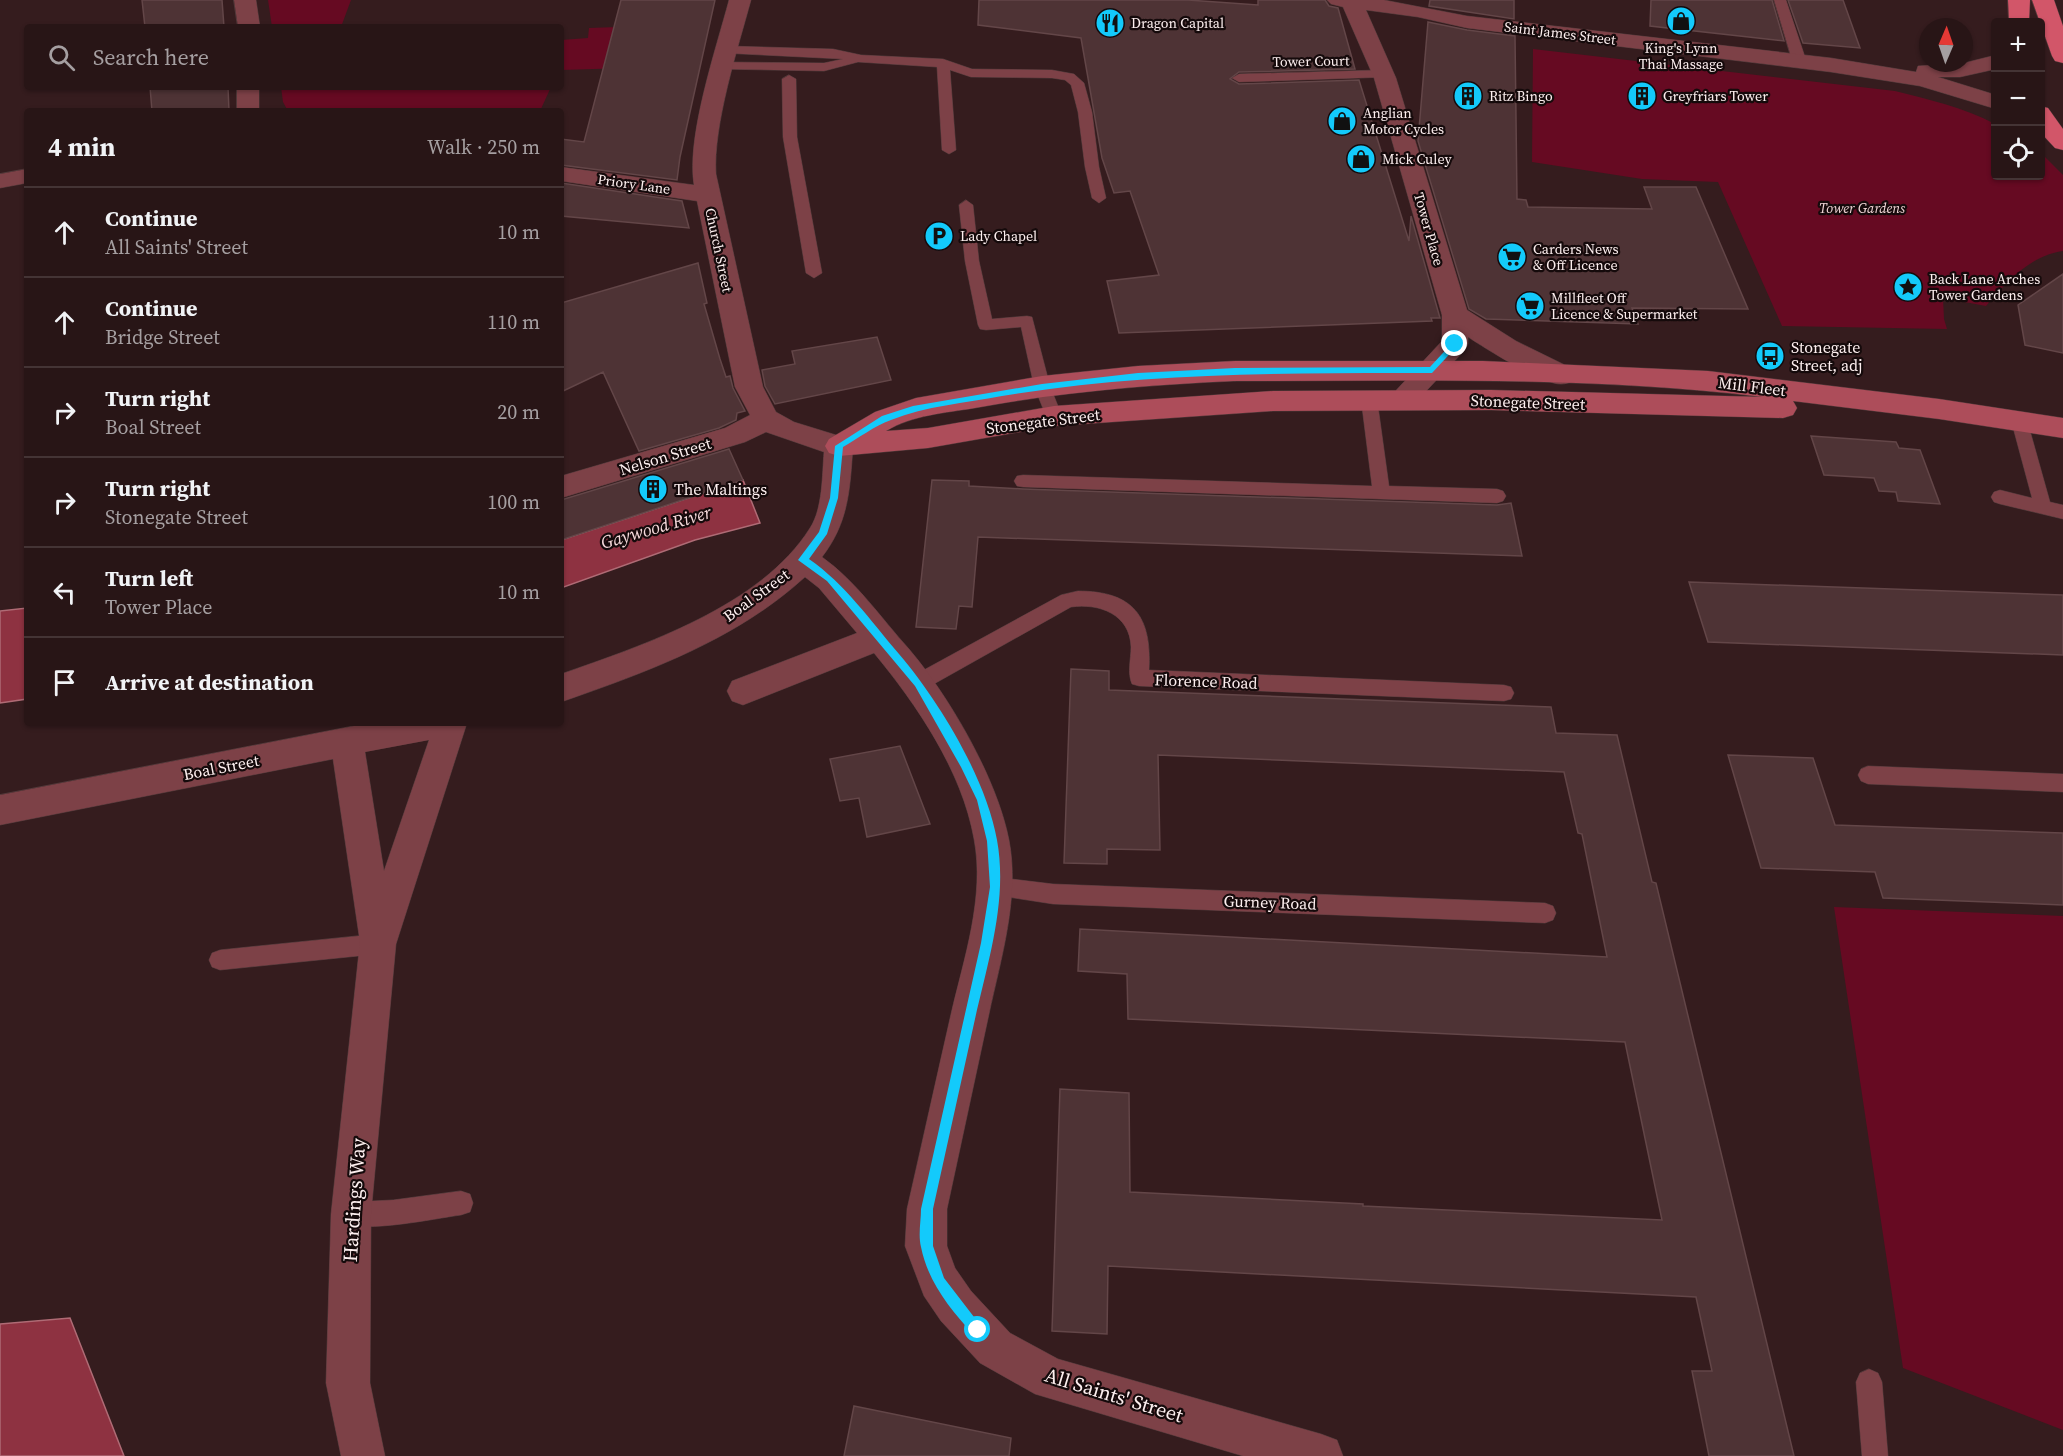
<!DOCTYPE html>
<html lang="en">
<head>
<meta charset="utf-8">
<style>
  body { margin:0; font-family:"Source Serif 4",serif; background:#301e1f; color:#f1f3f6 }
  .controls { position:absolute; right:18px; top:18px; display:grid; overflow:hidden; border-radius:6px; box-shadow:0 2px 4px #0004 }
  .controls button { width:54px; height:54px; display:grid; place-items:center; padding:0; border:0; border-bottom:2px solid #443435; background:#281516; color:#f1f3f6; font:30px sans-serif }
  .compass { position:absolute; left:1919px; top:18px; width:54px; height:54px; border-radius:50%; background:#281516; box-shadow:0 2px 4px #0004; rotate:2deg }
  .stop { position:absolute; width:18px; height:18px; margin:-14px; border:4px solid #13cafb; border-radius:50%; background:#fff }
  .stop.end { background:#13cafb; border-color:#fff; box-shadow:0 2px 6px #0008 }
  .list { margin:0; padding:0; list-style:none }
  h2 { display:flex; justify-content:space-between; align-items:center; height:78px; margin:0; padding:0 24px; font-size:26px }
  h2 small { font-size:20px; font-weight:400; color:#a59fa1 }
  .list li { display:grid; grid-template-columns:39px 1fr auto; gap:18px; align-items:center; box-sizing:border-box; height:90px; padding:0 24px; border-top:2px solid #443435 }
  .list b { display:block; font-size:22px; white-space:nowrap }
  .list p { margin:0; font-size:20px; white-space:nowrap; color:#a59fa1 }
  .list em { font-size:20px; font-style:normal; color:#a59fa1 }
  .icon { flex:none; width:33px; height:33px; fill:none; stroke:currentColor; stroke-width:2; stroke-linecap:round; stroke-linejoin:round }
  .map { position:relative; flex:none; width:2063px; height:1456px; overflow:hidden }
  .search { position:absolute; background:#281516; box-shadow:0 2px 4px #0004; left:24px; top:24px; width:540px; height:66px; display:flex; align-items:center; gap:15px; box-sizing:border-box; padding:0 21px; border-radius:6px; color:#a59fa1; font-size:22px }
  .panel { position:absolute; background:#281516; box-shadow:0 2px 4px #0004; left:24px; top:108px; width:540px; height:618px; border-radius:6px }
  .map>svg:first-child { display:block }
  .green { fill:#660a22 }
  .water { fill:#8e3241; stroke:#af6b75; stroke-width:1.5 }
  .building { fill:#4e3335; stroke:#634648; stroke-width:1.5 }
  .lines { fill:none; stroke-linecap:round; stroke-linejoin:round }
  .lane-casing { stroke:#513a3b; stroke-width:1 }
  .street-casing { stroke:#513a3b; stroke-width:1 }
  .secondary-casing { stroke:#513a3b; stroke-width:1 }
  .primary-casing { stroke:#513a3b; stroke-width:1 }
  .lane { fill:#7d4147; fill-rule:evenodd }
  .street { fill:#7d4147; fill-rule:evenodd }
  .secondary { fill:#ad4d5a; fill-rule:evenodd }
  .primary { fill:#d25669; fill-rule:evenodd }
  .route { fill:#13cafb }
  .labels { text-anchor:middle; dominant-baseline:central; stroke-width:4.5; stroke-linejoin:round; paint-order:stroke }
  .far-poi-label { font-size:14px; fill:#fdefef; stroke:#150a0b; text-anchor:start }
  .far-street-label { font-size:14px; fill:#fdefef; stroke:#150a0b }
  .far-park-label { font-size:14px; font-style:italic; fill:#f0d5d6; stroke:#150a0b }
  .poi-label { font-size:16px; fill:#fdefef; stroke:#150a0b; text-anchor:start }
  .street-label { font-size:16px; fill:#fdefef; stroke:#150a0b }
  .water-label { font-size:18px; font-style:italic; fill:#f5d9db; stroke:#150a0b }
  .near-street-label { font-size:20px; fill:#fdefef; stroke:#150a0b }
</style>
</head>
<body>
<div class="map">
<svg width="2063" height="1456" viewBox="0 0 2063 1456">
  <rect width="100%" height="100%" fill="#351c1e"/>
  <path class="green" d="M 268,0 L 351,0 L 341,27 L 272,27 Z
    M 703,24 L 693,66 L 561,70 L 561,40 L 588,38 L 589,28 Z
    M 1533,49 L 1895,91 C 1930,100 1963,107 1995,124 L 1996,176 L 2040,176 L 2041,153 L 2063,175 L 2063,251 C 2029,256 2007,282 1986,306 L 1943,298 L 1944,319 L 1947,329 L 1782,326 L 1718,182 L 1642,179 L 1532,162 Z
    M 281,87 L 551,87 L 540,111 L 288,111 L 283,102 Z
    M 1834,907 L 2063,916 L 2063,1430 L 1903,1368 Z"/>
  <path class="water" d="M 743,480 L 760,523 L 695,540 L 561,588 L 561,540 Z
    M 27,608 L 27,699 L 0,703 L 0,611 Z
    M 70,1318 L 124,1456 L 0,1456 L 0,1324 Z"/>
  <path class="building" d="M 142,0 L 222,0 L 224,27 L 145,27 Z
    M 621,0 L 715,0 L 680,157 L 677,180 L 561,165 L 561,139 L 584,142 Z
    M 979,0 L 1188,0 L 1258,5 L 1258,0 L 1325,0 L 1329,6 L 1338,8 L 1355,69 L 1239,72 L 1230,79 L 1239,84 L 1359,80 L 1409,241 L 1411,216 L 1440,318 L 1431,318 L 1432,321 L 1119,333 L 1107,281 L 1159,275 L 1130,191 L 1114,193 L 1102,158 L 1081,38 L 978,25 Z
    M 1430,0 L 1514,0 L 1514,19 L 1429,6 Z
    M 1651,0 L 1772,0 L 1784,41 L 1650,26 Z
    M 1788,0 L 1843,0 L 1860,48 L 1803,43 Z
    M 1428,22 L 1467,30 L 1515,36 L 1517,199 L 1526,200 L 1528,207 L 1652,209 L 1644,187 L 1696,187 L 1748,309 L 1632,308 L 1638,324 L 1486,319 L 1469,309 L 1418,141 Z
    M 150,87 L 228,87 L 229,111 L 152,111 Z
    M 561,183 L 682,201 L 689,228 L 561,216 Z
    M 698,263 L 707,303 L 704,304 L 720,359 L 726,377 L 730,376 L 733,388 L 745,411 L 737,413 L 736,420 L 719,428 L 639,451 L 603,372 L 561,392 L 561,303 Z
    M 2063,274 L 2063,353 L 2025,345 L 2018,305 Z
    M 877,337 L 891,380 L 775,404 L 765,386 L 762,370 L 795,364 L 792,351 Z
    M 1811,436 L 1896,442 L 1899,448 L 1920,450 L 1940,504 L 1898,501 L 1896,492 L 1879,491 L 1874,478 L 1824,475 Z
    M 729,449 L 743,480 L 561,540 L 561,500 Z
    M 932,480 L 969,481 L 969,486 L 1023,489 L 1497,505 L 1511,503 L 1522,556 L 978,537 L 972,607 L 959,606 L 956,629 L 916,627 Z
    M 1689,582 L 2063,595 L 2063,655 L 1708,642 Z
    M 1071,669 L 1109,671 L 1109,690 L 1551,707 L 1556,733 L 1617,735 L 1652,882 L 1656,883 L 1794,1456 L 1709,1456 L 1692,1371 L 1712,1371 L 1696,1297 L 1108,1266 L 1107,1334 L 1052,1331 L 1060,1089 L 1129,1093 L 1130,1192 L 1363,1204 L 1363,1206 L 1662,1220 L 1625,1042 L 1128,1019 L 1127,974 L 1078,971 L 1080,929 L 1607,957 L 1582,834 L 1578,833 L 1564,772 L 1158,755 L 1160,850 L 1107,849 L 1107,864 L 1064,863 Z
    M 900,746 L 930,824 L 867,837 L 859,798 L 840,801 L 830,759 Z
    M 1728,755 L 1813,758 L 1835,825 L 2063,833 L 2063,905 L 1883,898 L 1875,872 L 1761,868 Z
    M 854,1406 L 1011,1438 L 1009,1456 L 844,1456 Z"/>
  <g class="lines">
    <g class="lane-casing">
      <path id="lane" d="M 1774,0 L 1786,0 L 1806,60 L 1804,63 L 1799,64 L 1792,60 Z
        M 727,46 L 833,49 L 861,55 L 943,59 L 972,69 L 1052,70 L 1074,74 L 1084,83 L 1092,112 L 1099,167 L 1106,198 L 1099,203 L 1092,198 L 1085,167 L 1078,112 L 1071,85 L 1065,80 L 1052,78 L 971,77 L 950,70 L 956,150 L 949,154 L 942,150 L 937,67 L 858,62 L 824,71 L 718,69 L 716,66 L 723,62 L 824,63 L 843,59 L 722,53 L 721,50 Z
        M 1383,70 L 1388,71 L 1390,74 L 1388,77 L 1239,82 L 1232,78 L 1239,74 Z
        M 789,75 L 796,79 L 797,137 L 822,273 L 814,278 L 806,273 L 783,137 L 782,79 Z
        M 966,200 L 973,205 L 979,261 L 992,319 L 1027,316 L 1032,317 L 1050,386 L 1062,416 L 1060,420 L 1048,420 L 1046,416 L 1034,386 L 1021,327 L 986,330 L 980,329 L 978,325 L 965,261 L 959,205 Z
        M 1369,393 L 1375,395 L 1377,399 L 1389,486 L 1497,489 L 1503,491 L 1506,496 L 1503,501 L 1497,503 L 1023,487 L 1017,486 L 1014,481 L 1017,476 L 1023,475 L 1372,486 L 1361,399 L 1363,395 Z
        M 2019,414 L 2025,416 L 2027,420 L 2050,502 L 2063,505 L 2063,519 L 2000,504 L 1994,502 L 1991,497 L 1994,492 L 2000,490 L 2032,498 L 2011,420 L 2013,416 Z
        M 1078,591 C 1134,591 1152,617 1149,670 L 1504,685 L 1511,687 L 1514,693 L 1511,699 L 1504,701 L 1139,686 L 1132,684 C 1127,673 1131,659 1131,647 C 1130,614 1099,603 1071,607 L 925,689 L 918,691 L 911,689 L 908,683 L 911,677 L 1061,595 Z
        M 1868,766 L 2063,774 L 2063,792 L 1868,784 L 1861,781 L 1858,775 L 1861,769 Z
        M 995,877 L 1053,884 L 1545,903 L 1553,906 L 1556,913 L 1553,920 L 1545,923 L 1053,904 L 988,894 L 984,887 L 988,880 Z
        M 378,934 L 386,937 L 389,944 L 386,951 L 378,954 L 220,970 L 212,967 L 209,960 L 212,953 L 220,950 Z
        M 461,1191 L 470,1194 L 473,1203 L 470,1212 L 461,1215 C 432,1219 367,1233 342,1223 L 339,1214 L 342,1205 L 351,1202 L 393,1200 Z
        M 1869,1369 L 1878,1373 L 1882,1382 L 1888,1456 L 1862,1456 L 1856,1382 L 1860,1373 Z"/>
    </g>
    <g class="street-casing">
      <path id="street" d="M 234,0 L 256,0 L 260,27 L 238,27 Z
        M 729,0 L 751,0 C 738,48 713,125 716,174 L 763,387 L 776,412 L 794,422 L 849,439 L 853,446 C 850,489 849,522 822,557 C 856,581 881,618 909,649 C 949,696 997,778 1009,840 C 1020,897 1001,958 989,1014 C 975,1079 961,1144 947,1209 L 947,1246 L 955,1268 L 971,1291 L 1010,1333 L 1058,1359 L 1321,1434 L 1337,1440 L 1343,1456 L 1243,1456 L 1035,1394 L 980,1363 L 941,1321 L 924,1296 L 905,1246 L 907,1209 C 922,1144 936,1079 951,1014 C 964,958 985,897 974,839 C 962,771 917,705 874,653 L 743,705 L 732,701 L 727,691 L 732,681 L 857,633 L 819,588 L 805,577 C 736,640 647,672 561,702 L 561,674 C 644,645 761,606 810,528 C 823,508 822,475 824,452 L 766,432 L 745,442 L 561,498 L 561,476 L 725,428 L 750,415 L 735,387 L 697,201 L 561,181 L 561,167 L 694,185 C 686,137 716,49 729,0 Z
        M 1327,0 L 1384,0 L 1467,16 L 1831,58 L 1916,72 L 1918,66 L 1964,63 L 1996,55 L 1996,69 L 1960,77 L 1938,77 L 1996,95 L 1996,109 L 1920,86 L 1831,72 L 1467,28 L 1418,17 L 1366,10 L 1396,78 L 1467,310 L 1516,341 L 1571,368 L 1575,375 L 1571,382 C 1568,383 1565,384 1561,384 C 1543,385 1485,348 1468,337 L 1468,344 L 1464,351 L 1412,406 L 1402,409 L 1392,406 L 1388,399 L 1442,341 L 1442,315 L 1374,78 L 1343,7 L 1331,4 Z
        M 237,87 L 259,87 L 259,111 L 237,111 Z
        M 27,169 L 27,183 L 0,188 L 0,174 Z
        M 369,723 L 467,723 L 396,944 L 371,1214 L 370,1383 L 385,1456 L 341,1456 L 326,1383 L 331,1214 L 360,942 L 333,759 L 0,825 L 0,795 ZM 429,740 L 384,871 L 365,752 Z"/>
    </g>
    <g class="secondary-casing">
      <path id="secondary" d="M 1235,361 L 1483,361 L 1708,371 L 1939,399 L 2063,418 L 2063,438 L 1939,419 L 1793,401 L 1797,408 L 1793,415 L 1783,418 L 1491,410 L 1273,411 L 1054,426 L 928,448 L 839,456 L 829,453 L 825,446 L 829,439 L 875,412 L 916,398 L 1042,376 L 1138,366 ZM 1235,381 C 1411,381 1589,376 1763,397 L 1491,390 L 1273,391 L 1054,406 L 928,428 L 886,431 C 913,415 945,413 975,408 C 1061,392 1147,385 1235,381 Z"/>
    </g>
    <g class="primary-casing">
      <path id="primary" d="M 2008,0 L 2030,0 L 2029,22 L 2009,22 Z
        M 2032,0 L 2054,0 L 2063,26 L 2063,63 L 2055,61 L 2052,56 Z
        M 2040,106 L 2048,108 L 2063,129 L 2063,150 L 2055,148 L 2040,132 Z"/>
    </g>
    <use href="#lane" class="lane"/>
    <use href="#street" class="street"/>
    <use href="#secondary" class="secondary"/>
    <use href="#primary" class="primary"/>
  </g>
  <path class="route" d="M 1453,342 L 1459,344 L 1432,373 C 1288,373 1144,372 1002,396 C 965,403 926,406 891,420 C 874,426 859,438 843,447 L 838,498 L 827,534 L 809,559 C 845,584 870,620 899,654 C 939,701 986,778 997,840 C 1008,900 988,961 975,1019 C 961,1082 947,1146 933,1209 L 933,1246 L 944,1278 L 984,1330 L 982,1334 L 978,1336 L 973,1334 C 950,1309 928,1282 921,1247 C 918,1235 921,1221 921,1209 L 981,943 L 990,887 L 987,841 L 977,800 L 961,767 L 915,686 L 827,581 L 798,560 L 819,532 L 830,498 L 835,446 L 882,416 L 913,406 L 1042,384 L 1138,373 L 1235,368 L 1430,367 Z"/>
  <defs>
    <g id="shop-disc" transform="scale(1.5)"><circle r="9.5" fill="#13cafb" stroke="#150a0b"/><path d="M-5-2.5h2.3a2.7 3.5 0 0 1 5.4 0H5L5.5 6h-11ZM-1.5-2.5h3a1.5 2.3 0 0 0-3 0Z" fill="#111"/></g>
    <g id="restaurant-disc" transform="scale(1.5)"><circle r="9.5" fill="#13cafb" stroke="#150a0b"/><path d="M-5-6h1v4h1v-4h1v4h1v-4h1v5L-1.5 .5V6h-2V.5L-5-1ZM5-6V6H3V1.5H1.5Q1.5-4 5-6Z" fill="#111"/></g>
    <g id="building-disc" transform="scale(1.5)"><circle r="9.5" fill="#13cafb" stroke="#150a0b"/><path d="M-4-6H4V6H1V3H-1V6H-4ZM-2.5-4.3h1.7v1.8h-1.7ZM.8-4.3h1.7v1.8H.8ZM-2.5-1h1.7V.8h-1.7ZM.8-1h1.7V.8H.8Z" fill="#111"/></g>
    <g id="parking-disc" transform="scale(1.5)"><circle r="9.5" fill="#13cafb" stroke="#150a0b"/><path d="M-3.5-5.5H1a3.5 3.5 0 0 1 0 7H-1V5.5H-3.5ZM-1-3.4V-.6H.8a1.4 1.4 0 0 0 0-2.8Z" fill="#111"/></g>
    <g id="supermarket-disc" transform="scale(1.5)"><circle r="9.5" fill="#13cafb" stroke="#150a0b"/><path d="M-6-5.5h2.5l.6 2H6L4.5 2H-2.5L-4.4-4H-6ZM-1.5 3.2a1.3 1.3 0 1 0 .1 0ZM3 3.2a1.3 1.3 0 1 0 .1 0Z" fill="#111"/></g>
    <g id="sight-disc" transform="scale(1.5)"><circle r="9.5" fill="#13cafb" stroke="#150a0b"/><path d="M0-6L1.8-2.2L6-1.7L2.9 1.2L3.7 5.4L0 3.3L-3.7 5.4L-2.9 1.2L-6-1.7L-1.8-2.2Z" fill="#111"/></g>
    <g id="bus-disc" transform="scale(1.5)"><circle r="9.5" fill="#13cafb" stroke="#150a0b"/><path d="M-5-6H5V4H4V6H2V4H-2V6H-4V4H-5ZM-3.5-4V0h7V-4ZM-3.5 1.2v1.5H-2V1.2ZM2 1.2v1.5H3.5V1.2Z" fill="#111"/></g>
  </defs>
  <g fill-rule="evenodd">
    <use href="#shop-disc" x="1681" y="21"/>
    <use href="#restaurant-disc" x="1110" y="23"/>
    <use href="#building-disc" x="1468" y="96"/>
    <use href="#building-disc" x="1642" y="96"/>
    <use href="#shop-disc" x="1342" y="121"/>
    <use href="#shop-disc" x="1361" y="159"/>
    <use href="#parking-disc" x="939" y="236"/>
    <use href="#supermarket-disc" x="1512" y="257"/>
    <use href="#sight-disc" x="1908" y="287"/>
    <use href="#supermarket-disc" x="1530" y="306"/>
    <use href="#bus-disc" x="1770" y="356"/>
    <use href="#building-disc" x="653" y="489"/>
  </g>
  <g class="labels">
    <g class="far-poi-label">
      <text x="1131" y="23">Dragon Capital</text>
      <text x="1681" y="48" text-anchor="middle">King's Lynn<tspan x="1681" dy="16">Thai Massage</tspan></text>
      <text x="1489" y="96">Ritz Bingo</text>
      <text x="1663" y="96">Greyfriars Tower</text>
      <text x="1363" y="113">Anglian<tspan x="1363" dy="16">Motor Cycles</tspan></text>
      <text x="1382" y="159">Mick Culey</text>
      <text x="960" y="236">Lady Chapel</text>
      <text x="1533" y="249">Carders News<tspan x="1533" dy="16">&amp; Off Licence</tspan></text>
      <text x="1929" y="279">Back Lane Arches<tspan x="1929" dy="16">Tower Gardens</tspan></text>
      <text x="1551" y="298">Millfleet Off<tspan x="1551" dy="16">Licence &amp; Supermarket</tspan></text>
    </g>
    <g class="far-street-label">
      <text transform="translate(1560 33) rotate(7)">Saint James Street</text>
      <text transform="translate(1311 61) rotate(-1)">Tower Court</text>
      <text transform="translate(634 184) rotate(8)">Priory Lane</text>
      <text transform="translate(1429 229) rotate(74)">Tower Place</text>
      <text transform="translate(719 250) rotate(78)">Church Street</text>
    </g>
    <g class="far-park-label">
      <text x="1862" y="208">Tower Gardens</text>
    </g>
    <g class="poi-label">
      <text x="1791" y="347">Stonegate<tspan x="1791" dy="18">Street, adj</tspan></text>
      <text x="674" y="489">The Maltings</text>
    </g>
    <g class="street-label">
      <text transform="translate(1752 386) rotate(7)">Mill Fleet</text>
      <text transform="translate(1528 402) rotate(2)">Stonegate Street</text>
      <text transform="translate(1043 421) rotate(-7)">Stonegate Street</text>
      <text transform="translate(665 456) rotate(-17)">Nelson Street</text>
      <text transform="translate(756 595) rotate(-36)">Boal Street</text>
      <text transform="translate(1206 681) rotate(2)">Florence Road</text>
      <text transform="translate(221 767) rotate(-11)">Boal Street</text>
      <text transform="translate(1270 902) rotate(2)">Gurney Road</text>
    </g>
    <g class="water-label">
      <text transform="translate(656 527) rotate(-16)">Gaywood River</text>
    </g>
    <g class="near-street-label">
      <text transform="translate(354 1200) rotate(-86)">Hardings Way</text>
      <text transform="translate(1114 1395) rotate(17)">All Saints' Street</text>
    </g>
  </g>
</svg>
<div class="controls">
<button>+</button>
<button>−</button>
<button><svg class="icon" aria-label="locate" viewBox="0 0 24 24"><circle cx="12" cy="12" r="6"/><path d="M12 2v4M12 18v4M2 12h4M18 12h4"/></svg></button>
</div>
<svg class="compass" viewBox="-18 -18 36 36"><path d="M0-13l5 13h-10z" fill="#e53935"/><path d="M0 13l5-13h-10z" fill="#a59fa1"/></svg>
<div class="stop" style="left:978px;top:1330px"></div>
<div class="stop end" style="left:1455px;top:344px"></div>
<div class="search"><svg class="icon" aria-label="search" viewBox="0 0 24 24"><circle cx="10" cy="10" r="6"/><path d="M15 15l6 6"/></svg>Search here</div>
<section class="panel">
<h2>4 min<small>Walk · 250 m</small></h2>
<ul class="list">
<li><svg class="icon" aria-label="ahead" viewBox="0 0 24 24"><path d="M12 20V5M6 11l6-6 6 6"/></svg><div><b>Continue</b><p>All Saints' Street</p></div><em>10 m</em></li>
<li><svg class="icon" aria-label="ahead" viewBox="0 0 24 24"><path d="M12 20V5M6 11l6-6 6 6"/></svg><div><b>Continue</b><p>Bridge Street</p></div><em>110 m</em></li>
<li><svg class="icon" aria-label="right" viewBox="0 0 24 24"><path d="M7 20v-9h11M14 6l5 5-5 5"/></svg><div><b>Turn right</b><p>Boal Street</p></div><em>20 m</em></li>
<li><svg class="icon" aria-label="right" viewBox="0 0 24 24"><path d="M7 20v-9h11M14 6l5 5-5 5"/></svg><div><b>Turn right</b><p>Stonegate Street</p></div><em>100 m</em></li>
<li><svg class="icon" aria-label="left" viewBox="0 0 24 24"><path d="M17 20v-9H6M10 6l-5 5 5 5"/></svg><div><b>Turn left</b><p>Tower Place</p></div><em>10 m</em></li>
<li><svg class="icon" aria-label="arrive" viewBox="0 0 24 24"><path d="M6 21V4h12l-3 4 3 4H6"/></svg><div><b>Arrive at destination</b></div></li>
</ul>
</section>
</div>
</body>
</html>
